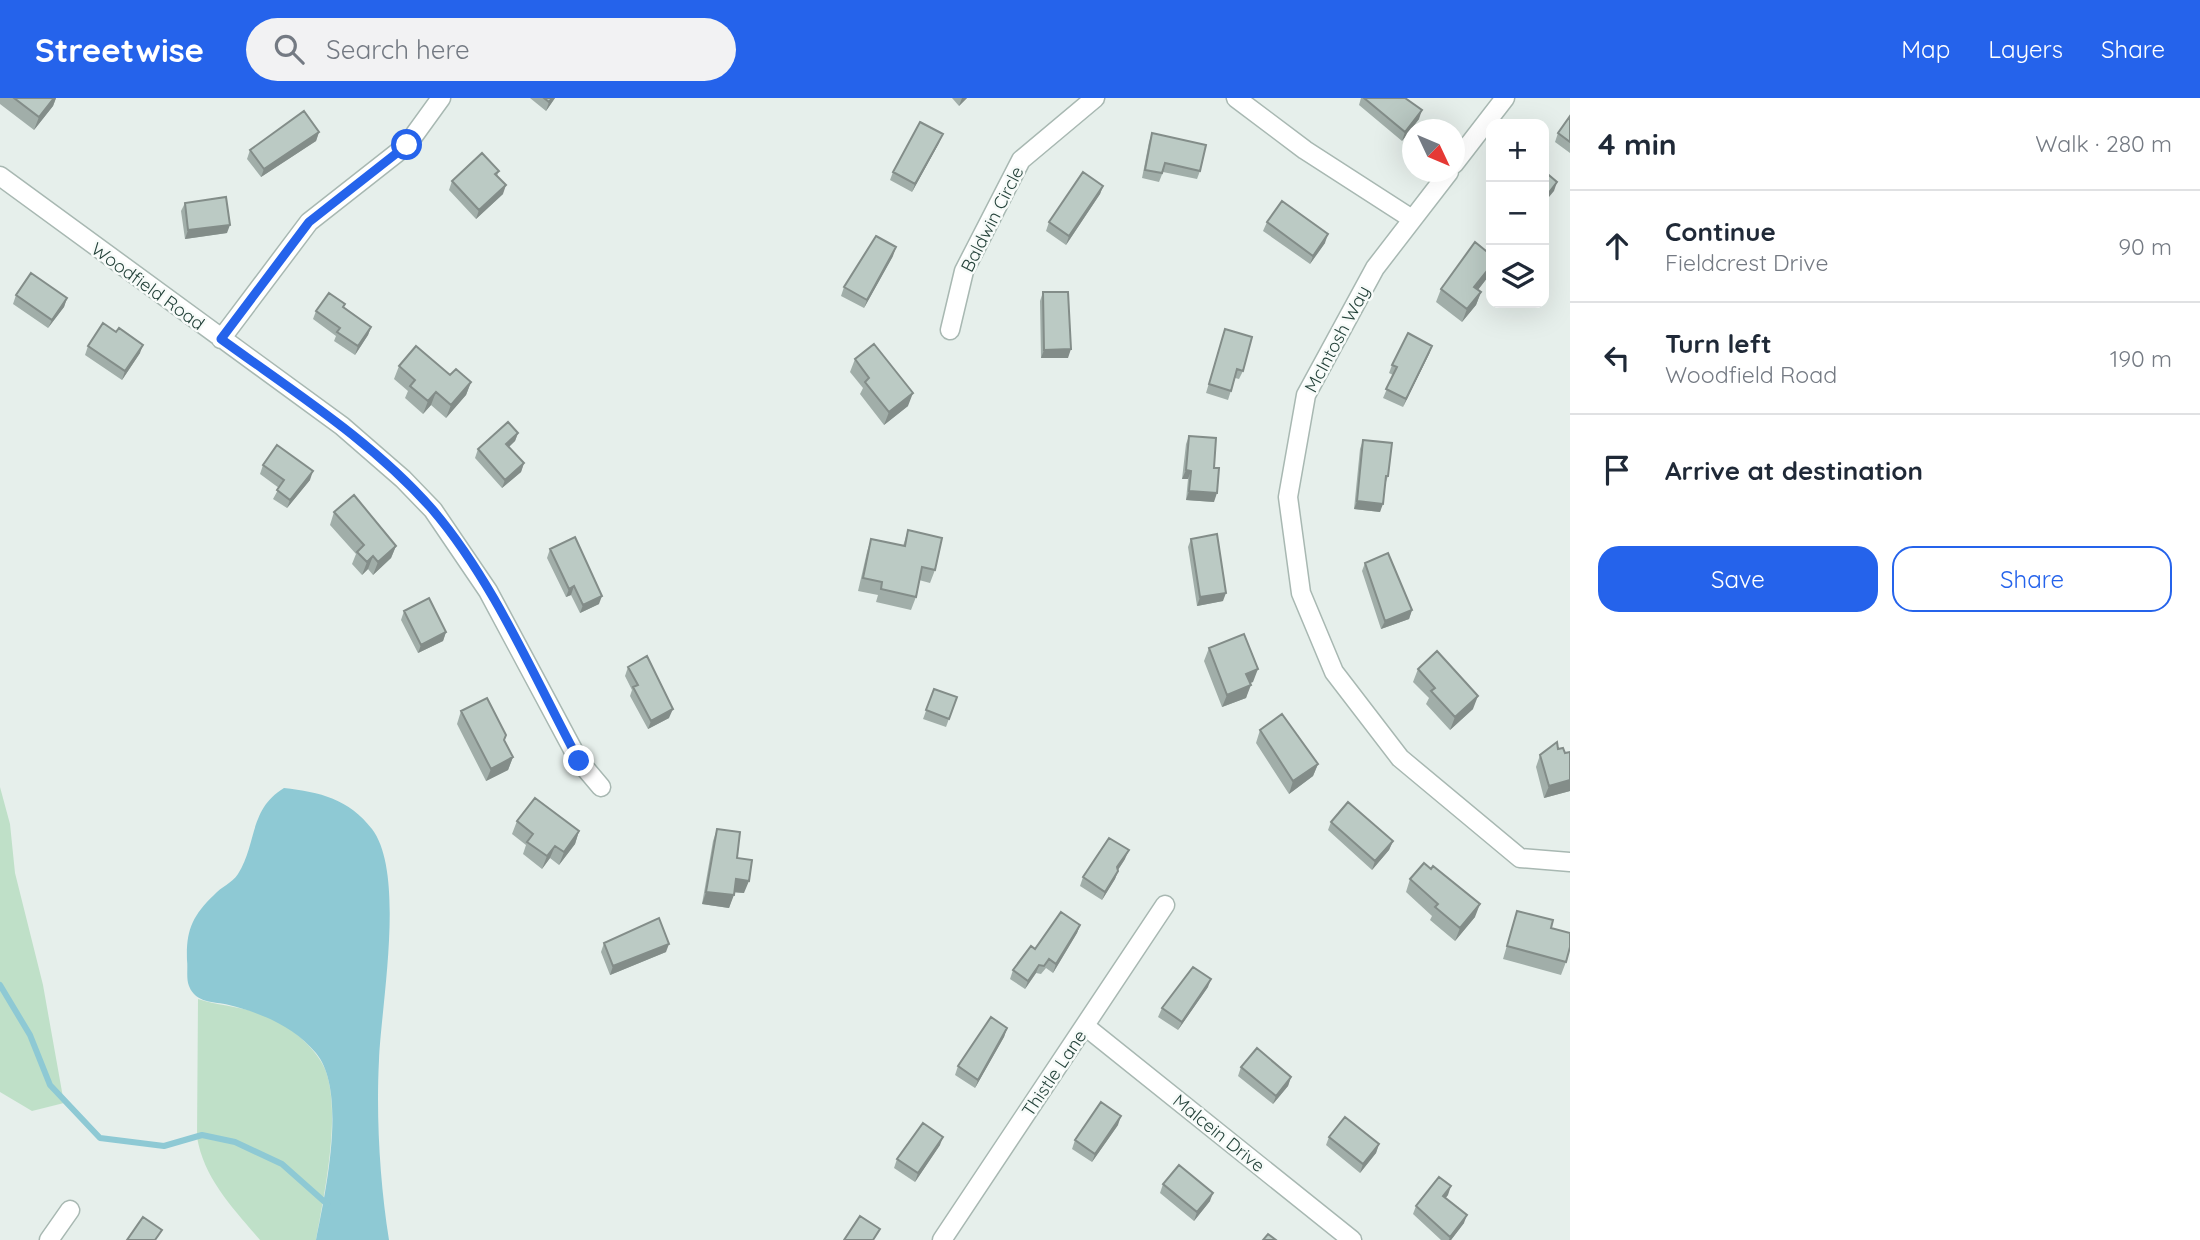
<!DOCTYPE html>
<html lang="en">
<head>
<meta charset="utf-8">
<style>
  body { margin:0; font-family:Quicksand,sans-serif; background:#f2f2f3; color:#1f2937 }
  .controls { position:absolute; right:21px; top:21px; display:grid; overflow:hidden; border-radius:14px; box-shadow:0 7px 28px #0002 }
  .controls button { width:63px; height:63px; display:grid; place-items:center; padding:0; border:0; border-bottom:2px solid #e0e1e3; background:#fff; color:#1f2937; font:35px sans-serif }
  .compass { position:absolute; left:1402px; top:21px; width:63px; height:63px; border-radius:50%; background:#fff; box-shadow:0 7px 28px #0002; rotate:134deg }
  .stop { position:absolute; width:21px; height:21px; margin:-16px; border:5px solid #2563eb; border-radius:50%; background:#fff }
  .stop.end { background:#2563eb; border-color:#fff; box-shadow:0 2px 7px #0008 }
  .list { margin:0; padding:0; list-style:none }
  h2 { display:flex; justify-content:space-between; align-items:center; height:91px; margin:0; padding:0 28px; font-size:30px }
  h2 small { font-size:23px; font-weight:400; color:#747a83 }
  .list li { display:grid; grid-template-columns:46px 1fr auto; gap:21px; align-items:center; box-sizing:border-box; height:112px; padding:0 28px; border-top:2px solid #e0e1e3 }
  .list b { display:block; font-size:26px; white-space:nowrap }
  .list p { margin:0; font-size:23px; white-space:nowrap; color:#747a83 }
  .list em { font-size:23px; font-style:normal; color:#747a83 }
  .actions { display:flex; gap:14px; padding:21px 28px }
  .actions a { flex:1; padding:16px 0; border:2px solid #2563eb; border-radius:21px; text-align:center; font-size:24px; color:#2563eb }
  .actions .main { background:#2563eb; color:#fff }
  .icon { flex:none; width:38px; height:38px; fill:none; stroke:currentColor; stroke-width:2; stroke-linecap:round; stroke-linejoin:round }
  .map { position:relative; flex:none; width:1570px; height:1142px; overflow:hidden }
  header { display:flex; align-items:center; gap:42px; box-sizing:border-box; height:98px; padding:0 35px; background:#2563eb; color:#fff }
  header strong { font-size:33px }
  nav { display:flex; gap:38px; margin-inline-start:auto; font-size:24px }
  .search { width:490px; height:63px; background:#f2f2f3; display:flex; align-items:center; gap:18px; box-sizing:border-box; padding:0 24px; border-radius:38px; color:#747a83; font-size:26px }
  main { display:flex }
  aside { flex:1; background:#fff }
  .map>svg:first-child { display:block }
  .green { fill:#bfe0c8 }
  .water { fill:#8ec9d4 }
  .lines { fill:none; stroke-linecap:round; stroke-linejoin:round }
  .stream { stroke:#8ec9d4; stroke-width:6 }
  .street-casing { stroke:#a8b8b2; stroke-width:21 }
  .street { stroke:#fff; stroke-width:18 }
  .wall { fill:#a1aea9 }
  .shaded-wall { fill:#838d89 }
  .building { fill:#bbcac4; stroke:#838d89; stroke-width:2 }
  .route { stroke:#2563eb; stroke-width:9 }
  .labels { text-anchor:middle; dominant-baseline:central; stroke-width:5; stroke-linejoin:round; paint-order:stroke }
  .street-label { font-size:18px; fill:#24423a; stroke:#f7fbf9 }
</style>
</head>
<body>
<header>
<strong>Streetwise</strong>
<div class="search"><svg class="icon" aria-label="search" viewBox="0 0 24 24"><circle cx="10" cy="10" r="6"/><path d="M15 15l6 6"/></svg>Search here</div>
<nav><a>Map</a><a>Layers</a><a>Share</a></nav>
</header>
<main>
<div class="map">
<svg width="1570" height="1142" viewBox="0 0 1570 1142">
  <rect width="100%" height="100%" fill="#e6efeb"/>
  <path class="green" d="M 0,689 L 10,726 L 15,775 L 43,887 L 64,1005 L 32,1013 L 0,994 Z
    M 198,901 C 222,909 253,909 276,922 C 293,931 317,952 325,971 C 342,1014 324,1097 316,1142 L 260,1142 C 233,1110 204,1081 197,1039 Z"/>
  <path class="water" d="M 284,690 C 320,694 349,701 372,731 C 406,776 381,907 379,962 C 376,1019 380,1086 389,1142 L 316,1142 C 325,1096 348,994 316,955 C 294,929 262,915 229,907 C 214,903 196,906 189,888 C 186,881 188,870 187,862 C 186,833 192,818 214,797 C 221,789 232,785 238,776 C 257,746 249,711 284,690 Z"/>
  <g class="lines">
    <path class="stream" d="M 0,887 L 30,937 L 50,987 L 100,1040 L 164,1048 L 202,1037 L 235,1044 L 282,1066 L 327,1106"/>
    <g class="street-casing">
      <path id="street" d="M 1236,0 L 1305,52 L 1412,121
        M 1454,66 L 1505,0
        M 1449,74 L 1375,170 L 1306,297 L 1288,399 L 1301,495 L 1334,574 L 1400,660 L 1520,760 L 1570,764
        M 0,78 L 342,328 L 403,381 L 433,412 L 488,493 L 579,663 L 601,689
        M 950,232 L 964,173 L 1021,62 L 1095,0
        M 221,241 L 309,124 L 407,47 L 441,0
        M 1085,928 L 1352,1142
        M 49,1142 L 70,1112
        M 942,1142 L 1165,807"/>
    </g>
    <use href="#street" class="street"/>
  </g>
  <path class="wall" d="M 0,0 L 56,0 L 53,8 L 34,32 L 0,6 Z
    M 530,0 L 555,0 L 546,13 Z
    M 952,0 L 967,0 L 959,8 Z
    M 1361,0 L 1405,0 L 1419,21 L 1402,43 L 1359,7 Z
    M 1570,18 L 1570,55 L 1555,44 L 1558,35 Z
    M 319,34 L 316,43 L 261,79 L 247,61 L 250,52 Z
    M 1152,35 L 1200,73 L 1197,81 L 1163,74 L 1159,84 L 1142,80 L 1149,44 Z
    M 939,45 L 912,94 L 890,82 L 893,74 Z
    M 499,73 L 497,78 L 503,96 L 476,121 L 449,92 L 452,83 Z
    M 1103,88 L 1100,96 L 1066,147 L 1046,133 L 1049,124 Z
    M 185,105 L 227,135 L 185,141 L 181,113 Z
    M 1267,124 L 1325,145 L 1310,166 L 1263,133 Z
    M 1491,157 L 1491,175 L 1478,192 L 1481,194 L 1476,207 L 1462,224 L 1436,204 L 1441,191 Z
    M 893,158 L 864,210 L 841,198 L 844,189 Z
    M 1043,194 L 1068,260 L 1041,260 L 1040,203 Z
    M 16,197 L 67,200 L 64,209 L 48,230 L 13,206 Z
    M 345,206 L 344,209 L 371,229 L 368,237 L 355,257 L 334,243 L 336,238 L 313,221 L 316,213 Z
    M 1225,231 L 1243,273 L 1239,281 L 1235,280 L 1228,302 L 1206,295 Z
    M 88,248 L 140,255 L 122,282 L 85,257 Z
    M 1432,248 L 1429,256 L 1403,309 L 1383,300 L 1393,277 L 1389,275 L 1392,267 Z
    M 855,261 L 908,308 L 884,327 L 860,296 L 863,290 L 850,274 Z
    M 399,268 L 450,277 L 471,284 L 466,297 L 446,320 L 431,307 L 423,316 L 405,300 L 408,293 L 394,281 Z
    M 518,335 L 515,343 L 509,349 L 524,365 L 521,374 L 502,390 L 475,360 L 478,351 Z
    M 1189,338 L 1214,370 L 1214,404 L 1186,402 L 1188,381 L 1182,381 L 1186,346 Z
    M 1363,342 L 1388,378 L 1385,387 L 1380,414 L 1354,411 L 1360,351 Z
    M 263,367 L 310,382 L 287,410 L 273,401 L 279,390 L 260,376 Z
    M 334,414 L 396,448 L 391,460 L 373,477 L 368,471 L 362,477 L 352,466 L 356,456 L 330,427 Z
    M 908,432 L 935,472 L 930,485 L 919,482 L 916,499 L 911,512 L 876,504 L 878,497 L 858,493 L 867,454 L 871,441 L 903,448 Z
    M 1191,441 L 1223,503 L 1197,508 L 1188,449 Z
    M 550,451 L 599,506 L 580,515 L 571,497 L 566,499 L 547,460 Z
    M 1365,465 L 1412,512 L 1409,521 L 1381,531 L 1362,473 Z
    M 404,513 L 446,534 L 443,543 L 418,555 L 401,522 Z
    M 1209,550 L 1253,584 L 1250,585 L 1246,600 L 1222,609 L 1204,563 Z
    M 628,569 L 669,620 L 648,631 L 630,598 L 632,592 L 625,578 Z
    M 1418,571 L 1473,611 L 1450,632 L 1426,606 L 1429,600 L 1413,584 Z
    M 934,591 L 957,599 L 946,629 L 923,621 Z
    M 461,613 L 513,659 L 508,672 L 486,683 L 457,626 Z
    M 1260,632 L 1318,666 L 1313,678 L 1289,696 L 1256,645 Z
    M 1558,651 L 1565,655 L 1570,654 L 1570,693 L 1544,700 L 1536,669 L 1540,657 Z
    M 517,723 L 579,733 L 575,746 L 559,767 L 550,760 L 542,771 L 523,756 L 526,747 L 512,736 Z
    M 1331,724 L 1393,743 L 1389,752 L 1372,772 L 1328,732 Z
    M 717,731 L 737,760 L 744,795 L 734,794 L 729,810 L 702,806 L 713,743 Z
    M 1125,761 L 1118,772 L 1115,781 L 1102,802 L 1080,788 L 1083,779 Z
    M 1410,781 L 1475,819 L 1455,843 L 1430,822 L 1432,818 L 1406,794 Z
    M 1517,813 L 1551,830 L 1566,864 L 1561,877 L 1503,861 Z
    M 1080,827 L 1077,835 L 1053,875 L 1046,870 L 1041,876 L 1036,875 L 1025,891 L 1010,881 L 1013,872 L 1035,851 Z
    M 604,845 L 666,854 L 610,877 L 601,854 Z
    M 1208,889 L 1178,932 L 1158,919 L 1162,910 Z
    M 1007,930 L 1004,939 L 975,990 L 955,977 L 958,968 Z
    M 1241,969 L 1291,979 L 1288,988 L 1273,1006 L 1238,978 Z
    M 1118,1027 L 1092,1064 L 1072,1051 L 1075,1042 Z
    M 1329,1039 L 1379,1046 L 1376,1055 L 1360,1075 L 1326,1047 Z
    M 940,1047 L 915,1084 L 894,1070 L 897,1061 Z
    M 1163,1086 L 1210,1103 L 1194,1123 L 1160,1095 Z
    M 1448,1097 L 1445,1100 L 1464,1125 L 1451,1142 L 1441,1142 L 1413,1116 L 1416,1108 Z"/>
  <path class="shaded-wall" d="M 54,0 L 56,0 L 53,8 L 34,32 L 39,19 Z
    M 552,0 L 555,0 L 546,13 L 549,4 Z
    M 962,0 L 967,0 L 959,8 Z
    M 1422,12 L 1419,21 L 1402,43 L 1405,34 Z
    M 319,34 L 316,43 L 261,79 L 264,71 Z
    M 943,36 L 939,45 L 912,94 L 915,86 Z
    M 1557,84 L 1554,93 L 1544,105 L 1544,101 Z
    M 506,87 L 503,96 L 476,121 L 479,112 Z
    M 1103,88 L 1100,96 L 1066,147 L 1069,138 Z
    M 230,127 L 227,135 L 185,141 L 188,132 Z
    M 1328,136 L 1325,145 L 1310,166 L 1313,158 Z
    M 896,149 L 893,158 L 864,210 L 867,202 Z
    M 1491,168 L 1491,175 L 1470,202 L 1474,189 Z
    M 1481,194 L 1476,207 L 1462,224 L 1467,211 Z
    M 67,200 L 64,209 L 48,230 L 52,222 Z
    M 371,229 L 368,237 L 355,257 L 358,248 Z
    M 143,247 L 140,255 L 122,282 L 125,273 Z
    M 1432,248 L 1429,256 L 1403,309 L 1406,301 Z
    M 1071,251 L 1068,260 L 1041,260 L 1044,252 Z
    M 471,284 L 466,297 L 446,320 L 451,307 Z
    M 436,294 L 431,307 L 423,316 L 428,303 Z
    M 913,295 L 908,308 L 884,327 L 889,314 Z
    M 518,335 L 515,343 L 503,354 L 506,346 Z
    M 524,365 L 521,374 L 502,390 L 505,382 Z
    M 1186,372 L 1191,373 L 1188,381 L 1182,381 Z
    M 313,373 L 310,382 L 287,410 L 290,402 Z
    M 1189,393 L 1217,395 L 1214,404 L 1186,402 Z
    M 1357,403 L 1383,406 L 1380,414 L 1354,411 Z
    M 396,448 L 391,460 L 373,477 L 378,464 Z
    M 373,458 L 368,471 L 362,477 L 367,464 Z
    M 574,488 L 571,497 L 566,499 L 569,491 Z
    M 1226,495 L 1223,503 L 1197,508 L 1200,499 Z
    M 602,498 L 599,506 L 580,515 L 583,507 Z
    M 1412,512 L 1409,521 L 1381,531 L 1385,523 Z
    M 446,534 L 443,543 L 418,555 L 421,547 Z
    M 1258,571 L 1253,584 L 1241,588 L 1246,576 Z
    M 1251,587 L 1246,600 L 1222,609 L 1227,597 Z
    M 1478,598 L 1473,611 L 1450,632 L 1455,619 Z
    M 673,611 L 669,620 L 648,631 L 651,623 Z
    M 513,659 L 508,672 L 486,683 L 491,671 Z
    M 1318,666 L 1313,678 L 1289,696 L 1293,683 Z
    M 1570,682 L 1570,693 L 1544,700 L 1549,688 Z
    M 579,733 L 575,746 L 559,767 L 564,754 Z
    M 1393,743 L 1389,752 L 1372,772 L 1375,763 Z
    M 555,748 L 550,760 L 542,771 L 547,758 Z
    M 1129,752 L 1125,761 L 1114,778 L 1117,769 Z
    M 1118,773 L 1115,781 L 1102,802 L 1105,794 Z
    M 736,781 L 749,783 L 744,795 L 731,794 Z
    M 706,794 L 734,797 L 729,810 L 702,806 Z
    M 1480,806 L 1475,819 L 1455,843 L 1460,830 Z
    M 1080,827 L 1077,835 L 1053,875 L 1056,866 Z
    M 669,846 L 666,854 L 610,877 L 613,868 Z
    M 1039,867 L 1036,875 L 1025,891 L 1028,883 Z
    M 1211,881 L 1208,889 L 1178,932 L 1182,924 Z
    M 1007,930 L 1004,939 L 975,990 L 978,982 Z
    M 1291,979 L 1288,988 L 1273,1006 L 1276,998 Z
    M 1121,1018 L 1118,1027 L 1092,1064 L 1095,1056 Z
    M 943,1039 L 940,1047 L 915,1084 L 918,1075 Z
    M 1379,1046 L 1376,1055 L 1360,1075 L 1363,1066 Z
    M 1451,1088 L 1448,1097 L 1440,1107 L 1443,1098 Z
    M 1213,1095 L 1210,1103 L 1194,1123 L 1197,1114 Z
    M 1467,1117 L 1464,1125 L 1451,1142 L 1449,1142 L 1450,1139 Z"/>
  <path class="building" d="M 14,0 L 54,0 L 39,19 Z
    M 544,0 L 552,0 L 549,4 Z
    M 1364,0 L 1405,0 L 1422,12 L 1405,34 Z
    M 304,13 L 319,34 L 264,71 L 250,52 Z
    M 1570,18 L 1570,44 L 1558,35 Z
    M 920,24 L 943,36 L 915,86 L 893,74 Z
    M 1152,35 L 1206,47 L 1200,73 L 1165,65 L 1162,75 L 1145,72 Z
    M 482,55 L 499,73 L 495,76 L 506,87 L 479,112 L 452,83 Z
    M 1544,73 L 1557,84 L 1544,101 Z
    M 1083,74 L 1103,88 L 1069,138 L 1049,124 Z
    M 226,99 L 230,127 L 188,132 L 185,105 Z
    M 1282,103 L 1328,136 L 1313,158 L 1267,124 Z
    M 876,138 L 896,149 L 867,202 L 844,189 Z
    M 1475,144 L 1491,157 L 1491,168 L 1474,189 L 1481,194 L 1467,211 L 1441,191 Z
    M 31,175 L 67,200 L 52,222 L 16,197 Z
    M 1043,194 L 1068,194 L 1071,251 L 1044,252 Z
    M 329,195 L 345,206 L 343,209 L 371,229 L 358,248 L 337,234 L 340,230 L 316,213 Z
    M 103,225 L 116,234 L 119,230 L 143,247 L 125,273 L 88,248 Z
    M 1225,231 L 1252,239 L 1243,273 L 1237,271 L 1231,293 L 1209,286 Z
    M 1408,235 L 1432,248 L 1406,301 L 1386,291 L 1397,269 L 1392,267 Z
    M 874,246 L 913,295 L 889,314 L 865,284 L 869,280 L 855,261 Z
    M 416,248 L 450,277 L 456,271 L 471,284 L 451,307 L 436,294 L 428,303 L 410,288 L 415,282 L 399,268 Z
    M 508,324 L 518,335 L 506,346 L 524,365 L 505,382 L 478,351 Z
    M 1189,338 L 1216,340 L 1214,370 L 1219,370 L 1217,395 L 1189,393 L 1191,373 L 1186,372 Z
    M 1363,342 L 1392,345 L 1388,378 L 1386,378 L 1383,406 L 1357,403 Z
    M 277,347 L 313,373 L 290,402 L 277,392 L 284,382 L 263,367 Z
    M 354,397 L 396,448 L 378,464 L 373,458 L 367,464 L 357,454 L 364,447 L 334,414 Z
    M 908,432 L 942,440 L 935,472 L 922,469 L 916,499 L 881,491 L 882,484 L 863,480 L 871,441 L 905,448 Z
    M 1217,436 L 1226,495 L 1200,499 L 1191,441 Z
    M 575,439 L 602,498 L 583,507 L 574,488 L 569,491 L 550,451 Z
    M 1388,455 L 1412,512 L 1385,523 L 1365,465 Z
    M 429,500 L 446,534 L 421,547 L 404,513 Z
    M 1244,536 L 1258,571 L 1246,576 L 1251,587 L 1227,597 L 1209,550 Z
    M 1437,553 L 1478,598 L 1455,619 L 1431,593 L 1435,590 L 1418,571 Z
    M 647,558 L 673,611 L 651,623 L 633,589 L 638,587 L 628,569 Z
    M 934,591 L 957,599 L 949,621 L 926,612 Z
    M 487,600 L 506,637 L 504,642 L 513,659 L 491,671 L 461,613 Z
    M 1282,616 L 1318,666 L 1293,683 L 1260,632 Z
    M 1557,644 L 1558,651 L 1563,650 L 1565,655 L 1570,654 L 1570,682 L 1549,688 L 1540,657 Z
    M 535,700 L 579,733 L 564,754 L 555,748 L 547,758 L 527,744 L 533,736 L 517,723 Z
    M 1348,704 L 1393,743 L 1375,763 L 1331,724 Z
    M 717,731 L 740,734 L 737,760 L 752,762 L 749,783 L 736,781 L 734,797 L 706,794 Z
    M 1109,740 L 1129,752 L 1117,769 L 1118,773 L 1105,794 L 1083,779 Z
    M 1424,765 L 1431,771 L 1433,768 L 1480,806 L 1460,830 L 1435,809 L 1438,806 L 1410,781 Z
    M 1517,813 L 1553,822 L 1551,830 L 1570,835 L 1570,849 L 1566,864 L 1507,848 Z
    M 1061,814 L 1080,827 L 1056,866 L 1049,861 L 1044,868 L 1039,867 L 1028,883 L 1013,872 L 1031,848 L 1035,851 Z
    M 659,820 L 669,846 L 613,868 L 604,845 Z
    M 1193,869 L 1211,881 L 1182,924 L 1162,910 Z
    M 991,919 L 1007,930 L 978,982 L 958,968 Z
    M 1257,950 L 1291,979 L 1276,998 L 1241,969 Z
    M 1101,1004 L 1121,1018 L 1095,1056 L 1075,1042 Z
    M 1345,1019 L 1379,1046 L 1363,1066 L 1329,1039 Z
    M 923,1025 L 943,1039 L 918,1075 L 897,1061 Z
    M 1179,1067 L 1213,1095 L 1197,1114 L 1163,1086 Z
    M 1439,1079 L 1451,1088 L 1443,1098 L 1467,1117 L 1450,1139 L 1416,1108 Z
    M 860,1118 L 880,1131 L 873,1142 L 844,1142 Z
    M 143,1119 L 162,1132 L 155,1142 L 127,1142 Z
    M 1268,1136 L 1276,1142 L 1263,1142 Z"/>
  <g class="lines">
    <path class="route" d="M 407,47 L 309,124 L 221,241 C 294,294 372,343 432,411 C 493,482 535,581 579,663"/>
  </g>
  <g class="labels">
    <g class="street-label">
      <text transform="translate(992 121) rotate(-63)">Baldwin Circle</text>
      <text transform="translate(148 188) rotate(36)">Woodfield Road</text>
      <text transform="translate(1337 241) rotate(-62)">McIntosh Way</text>
      <text transform="translate(1054 975) rotate(-56)">Thistle Lane</text>
      <text transform="translate(1219 1035) rotate(39)">Malcein Drive</text>
    </g>
  </g>
</svg>
<div class="controls">
<button>+</button>
<button>−</button>
<button><svg class="icon" aria-label="layers" viewBox="0 0 24 24"><path d="M12 4l9 5-9 5-9-5zM3 14l9 5 9-5"/></svg></button>
</div>
<svg class="compass" viewBox="-18 -18 36 36"><path d="M0-13l5 13h-10z" fill="#e53935"/><path d="M0 13l5-13h-10z" fill="#747a83"/></svg>
<div class="stop" style="left:407px;top:47px"></div>
<div class="stop end" style="left:579px;top:663px"></div>
</div>
<aside>
<h2>4 min<small>Walk · 280 m</small></h2>
<ul class="list">
<li><svg class="icon" aria-label="ahead" viewBox="0 0 24 24"><path d="M12 20V5M6 11l6-6 6 6"/></svg><div><b>Continue</b><p>Fieldcrest Drive</p></div><em>90 m</em></li>
<li><svg class="icon" aria-label="left" viewBox="0 0 24 24"><path d="M17 20v-9H6M10 6l-5 5 5 5"/></svg><div><b>Turn left</b><p>Woodfield Road</p></div><em>190 m</em></li>
<li><svg class="icon" aria-label="arrive" viewBox="0 0 24 24"><path d="M6 21V4h12l-3 4 3 4H6"/></svg><div><b>Arrive at destination</b></div></li>
</ul>
<div class="actions"><a class="main">Save</a><a>Share</a></div>
</aside>
</main>
</body>
</html>
